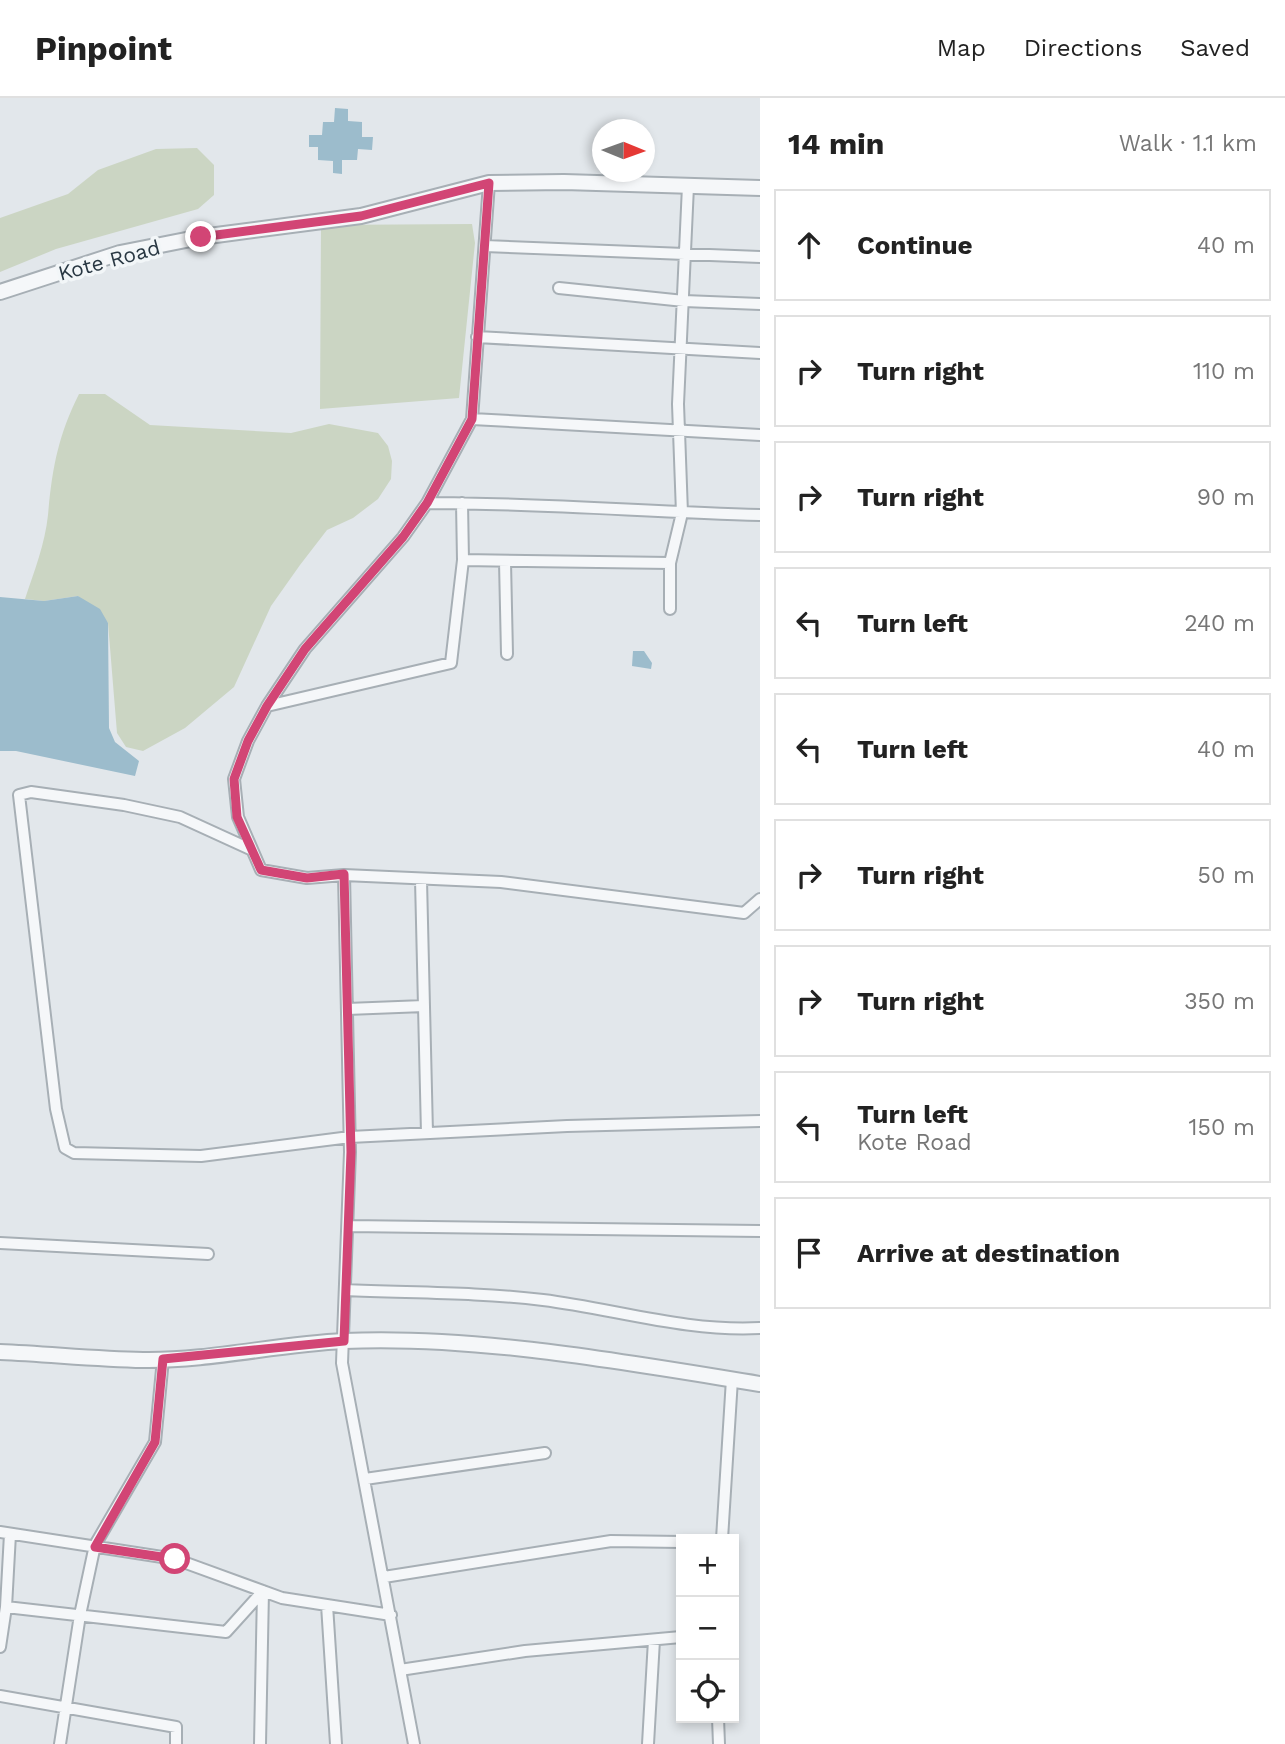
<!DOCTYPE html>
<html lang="en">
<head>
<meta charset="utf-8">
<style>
  body { margin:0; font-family:"Work Sans",sans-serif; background:#f2f2f2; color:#222 }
  .controls { position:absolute; right:21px; bottom:21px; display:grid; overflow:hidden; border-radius:0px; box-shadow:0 4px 10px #0003 }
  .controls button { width:63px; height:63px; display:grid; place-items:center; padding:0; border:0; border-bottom:2px solid #e0e0e0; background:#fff; color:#222; font:35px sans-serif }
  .compass { position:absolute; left:592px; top:21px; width:63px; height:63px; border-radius:50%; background:#fff; box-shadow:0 4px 10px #0003; rotate:91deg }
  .stop { position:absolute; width:21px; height:21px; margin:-16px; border:5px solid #d24575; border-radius:50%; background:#fff }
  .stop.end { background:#d24575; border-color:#fff; box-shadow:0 2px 7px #0008 }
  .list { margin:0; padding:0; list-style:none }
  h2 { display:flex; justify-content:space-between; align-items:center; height:91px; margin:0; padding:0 28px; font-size:30px }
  h2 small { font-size:23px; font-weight:400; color:#767676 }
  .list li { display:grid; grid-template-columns:46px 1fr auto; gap:21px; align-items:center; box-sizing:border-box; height:112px; margin:0 14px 14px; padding:0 14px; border:2px solid #e0e0e0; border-radius:0px }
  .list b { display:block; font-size:26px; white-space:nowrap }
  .list p { margin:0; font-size:23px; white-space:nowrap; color:#767676 }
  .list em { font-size:23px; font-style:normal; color:#767676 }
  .icon { flex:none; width:38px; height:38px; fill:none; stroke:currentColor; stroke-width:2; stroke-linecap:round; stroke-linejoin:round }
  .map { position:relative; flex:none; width:760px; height:1646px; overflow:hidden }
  header { display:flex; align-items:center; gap:42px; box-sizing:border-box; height:98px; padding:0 35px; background:#fff; border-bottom:2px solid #e0e0e0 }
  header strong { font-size:33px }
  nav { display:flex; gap:38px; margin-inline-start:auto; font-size:24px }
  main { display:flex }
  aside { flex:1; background:#fff }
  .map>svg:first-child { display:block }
  .green { fill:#cbd5c3 }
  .water { fill:#9cbccc }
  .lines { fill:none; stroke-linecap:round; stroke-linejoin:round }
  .minor-casing { stroke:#a7afb5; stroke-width:14 }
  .tertiary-casing { stroke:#a7afb5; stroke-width:18 }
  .minor { stroke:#f5f7f9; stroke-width:10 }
  .tertiary { stroke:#f5f7f9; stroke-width:14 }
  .route { stroke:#d24575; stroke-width:9 }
  .labels { text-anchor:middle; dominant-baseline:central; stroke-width:7; stroke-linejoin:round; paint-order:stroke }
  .street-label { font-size:21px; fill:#293843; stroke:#f2f6f8 }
</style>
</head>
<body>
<header>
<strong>Pinpoint</strong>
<nav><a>Map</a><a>Directions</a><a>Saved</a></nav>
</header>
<main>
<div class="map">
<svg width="760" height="1646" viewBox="0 0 760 1646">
  <rect width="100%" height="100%" fill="#e2e7eb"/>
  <path class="green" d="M 197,50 L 214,67 L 214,97 L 198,111 L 56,151 L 0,174 L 0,120 L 68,96 L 98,72 L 156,51 Z
    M 472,126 L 475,145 L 459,300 L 320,311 L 321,127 Z
    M 79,296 L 105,296 L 150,327 L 291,335 L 329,326 L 378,335 L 388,348 L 392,363 L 391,381 L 378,401 L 353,420 L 327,432 L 300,467 L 271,508 L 234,589 L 185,630 L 143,653 L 126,649 L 117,635 L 108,525 L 78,498 L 44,503 L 25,501 C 34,474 45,446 48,417 C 52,371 58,338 79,296 Z"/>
  <path class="water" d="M 335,10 L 348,11 L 348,23 L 362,24 L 362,39 L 373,39 L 372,52 L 358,51 L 357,62 L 342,62 L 342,76 L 333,75 L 333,63 L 318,62 L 318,49 L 309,49 L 309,37 L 322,37 L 323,24 L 334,24 Z
    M 78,498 L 100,511 L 108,525 L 109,630 L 115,644 L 139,663 L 135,678 L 16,653 L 0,653 L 0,499 L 44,503 Z
    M 633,553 L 644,553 L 652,565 L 651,571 L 632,568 Z"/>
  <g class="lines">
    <g class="minor-casing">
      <path id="minor" d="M 489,85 L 472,321 L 427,405 L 403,439 L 305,551 L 267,608 L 248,643 L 234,681 L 238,719 L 261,772 L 307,780 L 344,777 L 501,784 L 744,815 L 760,801
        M 485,148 L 760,159
        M 559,190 L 684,203 L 760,206
        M 477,239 L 760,255
        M 472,321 L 760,337
        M 427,405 C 538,405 649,414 760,417
        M 463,462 L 670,465
        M 505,464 L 507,556
        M 670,511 L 670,465 L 682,415 L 678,306 L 688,88
        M 267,608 L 451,565 L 463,462 L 462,405
        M 250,751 L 180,719 L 124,707 L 31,694 L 19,697 L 56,1011 L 65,1050 L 74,1055 L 201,1058 L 350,1039 L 567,1028 L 760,1023
        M 344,777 L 350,1054 L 342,1265 L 414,1646
        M 421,782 L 427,1035
        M 347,911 L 424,908
        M 348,1128 L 760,1133
        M 0,1145 L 208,1156
        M 345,1192 C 411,1195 477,1194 543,1202 C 615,1211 686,1234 760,1230
        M 365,1381 L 545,1355
        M 0,1434 L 175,1461 L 282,1500 L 391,1517
        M 722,1441 L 732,1281
        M 384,1479 L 611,1443 L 681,1444
        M 327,1507 L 336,1646
        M 6,1509 L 226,1534 L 263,1493
        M 0,1549 L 6,1509 L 10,1436
        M 400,1572 L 525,1553 L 681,1539
        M 0,1598 L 176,1629 L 176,1646
        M 718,1620 L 719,1646
        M 60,1646 L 80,1517 L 95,1447 L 155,1344 L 163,1261
        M 260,1646 L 263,1493
        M 648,1646 L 654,1542"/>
    </g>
    <g class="tertiary-casing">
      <path id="tertiary" d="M 0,194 L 120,155 L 201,139 L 361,118 L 489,85 L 564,84 L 760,90
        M 0,1254 C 48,1256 95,1261 143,1262 C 210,1263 277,1246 344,1243 C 476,1237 629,1265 760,1286"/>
    </g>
    <use href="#minor" class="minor"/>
    <use href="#tertiary" class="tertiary"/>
  </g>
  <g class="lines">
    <path class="route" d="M 175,1461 L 95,1449 L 155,1344 L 163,1261 L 344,1243 L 351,1054 L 344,776 L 307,780 L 261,772 L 237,719 L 234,681 L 248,643 L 267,608 L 305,551 L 403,439 L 427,405 L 472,321 L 489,85 L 361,118 L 201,139"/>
  </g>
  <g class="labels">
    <g class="street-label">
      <text transform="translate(109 162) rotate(-15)">Kote Road</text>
    </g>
  </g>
</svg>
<div class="controls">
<button>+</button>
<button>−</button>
<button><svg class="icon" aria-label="locate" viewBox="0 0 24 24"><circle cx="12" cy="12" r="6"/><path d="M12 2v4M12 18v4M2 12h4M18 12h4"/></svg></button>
</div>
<svg class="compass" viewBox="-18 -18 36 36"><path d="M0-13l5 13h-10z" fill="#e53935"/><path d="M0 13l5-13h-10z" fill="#767676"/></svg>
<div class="stop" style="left:175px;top:1461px"></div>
<div class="stop end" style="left:201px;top:139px"></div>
</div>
<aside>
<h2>14 min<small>Walk · 1.1 km</small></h2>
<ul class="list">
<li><svg class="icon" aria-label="ahead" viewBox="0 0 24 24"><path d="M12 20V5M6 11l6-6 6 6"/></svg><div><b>Continue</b></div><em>40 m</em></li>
<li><svg class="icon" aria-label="right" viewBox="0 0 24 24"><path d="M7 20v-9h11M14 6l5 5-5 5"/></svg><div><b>Turn right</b></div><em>110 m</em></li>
<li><svg class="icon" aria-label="right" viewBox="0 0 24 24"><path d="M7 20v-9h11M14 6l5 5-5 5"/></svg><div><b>Turn right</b></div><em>90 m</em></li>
<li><svg class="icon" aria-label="left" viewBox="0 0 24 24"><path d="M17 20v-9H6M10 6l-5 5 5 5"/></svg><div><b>Turn left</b></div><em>240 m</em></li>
<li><svg class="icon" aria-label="left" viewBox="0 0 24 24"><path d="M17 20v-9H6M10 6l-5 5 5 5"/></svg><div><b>Turn left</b></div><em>40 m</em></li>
<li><svg class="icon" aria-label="right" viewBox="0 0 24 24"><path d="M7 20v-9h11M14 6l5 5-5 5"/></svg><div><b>Turn right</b></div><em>50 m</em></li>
<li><svg class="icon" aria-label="right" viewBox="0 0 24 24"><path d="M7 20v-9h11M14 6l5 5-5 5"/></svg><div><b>Turn right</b></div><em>350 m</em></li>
<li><svg class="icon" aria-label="left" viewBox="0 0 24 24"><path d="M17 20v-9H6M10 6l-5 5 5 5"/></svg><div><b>Turn left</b><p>Kote Road</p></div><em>150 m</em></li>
<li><svg class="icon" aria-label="arrive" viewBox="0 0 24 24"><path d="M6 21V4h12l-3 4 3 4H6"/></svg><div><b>Arrive at destination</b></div></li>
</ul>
</aside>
</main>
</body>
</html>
